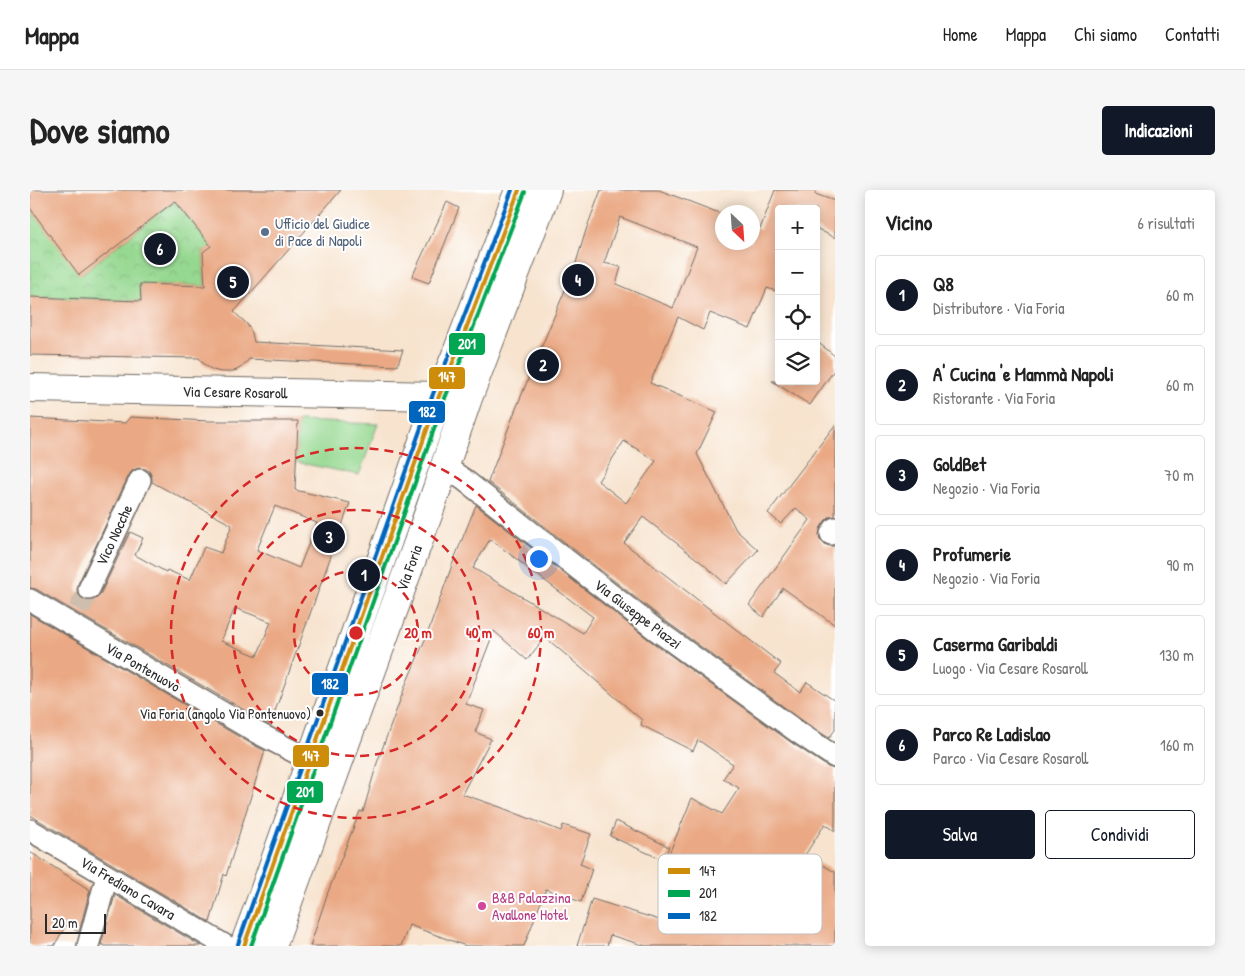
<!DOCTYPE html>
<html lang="it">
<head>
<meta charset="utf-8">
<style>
  body { margin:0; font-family:"Patrick Hand",sans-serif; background:#f6f6f6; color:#222 }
  .controls { position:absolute; right:15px; top:15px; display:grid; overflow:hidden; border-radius:5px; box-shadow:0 2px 12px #0003 }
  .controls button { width:45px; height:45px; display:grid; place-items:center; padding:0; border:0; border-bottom:1px solid #e0e0e0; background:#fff; color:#222; font:25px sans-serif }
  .compass { position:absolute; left:685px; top:15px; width:45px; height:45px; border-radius:50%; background:#fff; box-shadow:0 2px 12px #0003; rotate:155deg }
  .scale { position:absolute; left:15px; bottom:12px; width:61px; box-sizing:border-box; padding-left:5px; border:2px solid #2b2b2b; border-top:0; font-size:14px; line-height:18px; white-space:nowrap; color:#2b2b2b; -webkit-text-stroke:4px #fff; paint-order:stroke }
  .you { position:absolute; left:508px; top:368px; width:18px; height:18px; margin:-12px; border:4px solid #fff; border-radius:50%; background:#1a73e8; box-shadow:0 0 0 8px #1a73e833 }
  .badge { display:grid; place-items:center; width:32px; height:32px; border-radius:50%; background:#111827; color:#fff; font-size:16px; font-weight:700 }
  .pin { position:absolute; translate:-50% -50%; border:2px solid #fff; box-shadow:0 1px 5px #0006 }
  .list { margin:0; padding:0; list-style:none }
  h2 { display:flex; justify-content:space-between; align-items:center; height:65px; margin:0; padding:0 20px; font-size:21px }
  h2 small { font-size:16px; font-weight:400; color:#767676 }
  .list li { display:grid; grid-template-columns:32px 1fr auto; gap:15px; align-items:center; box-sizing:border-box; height:80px; margin:0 10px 10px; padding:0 10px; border:1px solid #e0e0e0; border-radius:5px }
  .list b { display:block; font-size:19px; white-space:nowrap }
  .list p { margin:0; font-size:16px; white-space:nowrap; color:#767676 }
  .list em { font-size:16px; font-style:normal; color:#767676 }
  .actions { display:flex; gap:10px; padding:15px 20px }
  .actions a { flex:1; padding:11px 0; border:1px solid #111827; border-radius:5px; text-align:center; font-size:18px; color:#111827 }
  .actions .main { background:#111827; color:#fff }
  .icon { flex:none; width:28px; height:28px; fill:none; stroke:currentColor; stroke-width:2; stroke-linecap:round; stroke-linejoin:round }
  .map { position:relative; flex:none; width:805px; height:756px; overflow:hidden; border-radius:5px }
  header { display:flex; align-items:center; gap:30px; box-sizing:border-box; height:70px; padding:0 25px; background:#fff; border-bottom:1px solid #e0e0e0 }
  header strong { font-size:24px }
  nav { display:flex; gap:28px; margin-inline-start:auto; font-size:18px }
  .intro { display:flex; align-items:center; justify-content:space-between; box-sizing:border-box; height:120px; padding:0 30px }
  h1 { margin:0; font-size:35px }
  .button { padding:12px 22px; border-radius:5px; background:#111827; color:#fff; font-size:18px; font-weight:700 }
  main { display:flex; gap:30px; padding:0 30px }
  aside { flex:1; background:#fff; border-radius:5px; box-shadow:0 2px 12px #0003 }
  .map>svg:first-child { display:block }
  .grass { fill:#95d890; stroke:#60825e }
  .park { fill:url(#park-crowns); stroke:#60825e }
  .building { fill:#eaa984; fill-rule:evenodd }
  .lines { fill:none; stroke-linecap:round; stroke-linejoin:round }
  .street-tunnel { stroke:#cebead; stroke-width:21; stroke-dasharray:21 11; stroke-linecap:butt }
  .street-casing { stroke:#726b64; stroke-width:24 }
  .secondary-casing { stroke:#726b64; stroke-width:30 }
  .primary-casing { stroke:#726b64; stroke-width:30 }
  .street { stroke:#fff; stroke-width:21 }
  .secondary { stroke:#fff; stroke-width:28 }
  .primary { stroke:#fff; stroke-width:28 }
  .bus-1-casing { stroke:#fff; stroke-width:8 }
  .bus-2-casing { stroke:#fff; stroke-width:8 }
  .bus-3-casing { stroke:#fff; stroke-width:8 }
  .bus-1 { stroke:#ce8d09; stroke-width:4 }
  .bus-2 { stroke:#00a651; stroke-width:4 }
  .bus-3 { stroke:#0065bd; stroke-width:4 }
  .ring { fill:none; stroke:#d62828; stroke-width:2.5; stroke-dasharray:9 6 }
  .service-dot { fill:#5c6f8a; stroke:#fff; stroke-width:2 }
  .bus-dot { fill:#2b2b2b; stroke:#fff; stroke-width:2 }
  .hotel-dot { fill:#d1479c; stroke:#fff; stroke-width:2 }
  .labels { text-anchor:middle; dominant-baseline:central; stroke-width:4; stroke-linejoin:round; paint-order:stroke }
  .bus-label { font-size:14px; fill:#2b2b2b; stroke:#fff; text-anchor:end }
  .service-label { font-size:15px; fill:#4e5e75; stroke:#fff; text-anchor:start }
  .street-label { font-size:15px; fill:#2b2b2b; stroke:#fff }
  .hotel-label { font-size:15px; fill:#b23c85; stroke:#fff; text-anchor:start }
  .key { fill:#fff; stroke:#bfbfbf; stroke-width:1 }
  .key-label { font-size:14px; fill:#2b2b2b }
  .centre { fill:#d62828; stroke:#fff; stroke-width:2.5 }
  .ring-label { font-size:15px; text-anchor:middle; font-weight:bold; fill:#d62828; stroke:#fff; stroke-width:4; stroke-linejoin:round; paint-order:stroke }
  .line-badge { stroke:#fff; stroke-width:2 }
  .badge-label { font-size:14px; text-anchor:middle; font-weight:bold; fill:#fff }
</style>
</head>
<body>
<header>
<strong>Mappa</strong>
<nav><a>Home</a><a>Mappa</a><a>Chi siamo</a><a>Contatti</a></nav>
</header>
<div class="intro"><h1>Dove siamo</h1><a class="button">Indicazioni</a></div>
<main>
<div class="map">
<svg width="805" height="756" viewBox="0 0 805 756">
  <defs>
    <pattern id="park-crowns" width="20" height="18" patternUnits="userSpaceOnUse" patternTransform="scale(1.25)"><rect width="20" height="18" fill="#95d890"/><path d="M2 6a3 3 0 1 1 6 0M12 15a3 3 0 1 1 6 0" fill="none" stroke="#81ba7c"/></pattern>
  </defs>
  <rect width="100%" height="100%" fill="#fff"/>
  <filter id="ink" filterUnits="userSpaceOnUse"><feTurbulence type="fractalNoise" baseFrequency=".02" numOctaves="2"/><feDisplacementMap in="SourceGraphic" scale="10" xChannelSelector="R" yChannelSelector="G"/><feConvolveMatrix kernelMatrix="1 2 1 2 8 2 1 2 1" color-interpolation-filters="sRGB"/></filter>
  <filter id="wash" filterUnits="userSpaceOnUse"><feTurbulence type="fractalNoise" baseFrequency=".0096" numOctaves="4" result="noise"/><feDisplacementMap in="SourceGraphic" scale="20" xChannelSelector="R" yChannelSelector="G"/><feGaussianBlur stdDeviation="1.12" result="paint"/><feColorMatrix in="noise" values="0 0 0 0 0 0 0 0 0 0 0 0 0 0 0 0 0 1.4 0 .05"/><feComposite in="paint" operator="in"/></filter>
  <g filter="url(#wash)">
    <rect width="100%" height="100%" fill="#f7e3ce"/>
    <path class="grass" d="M 268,231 L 348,234 L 329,285 L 266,272 Z"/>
    <path class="park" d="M 145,11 L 181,56 L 173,62 L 175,96 L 110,94 L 111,111 L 0,107 L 0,18 L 50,85 Z"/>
    <g id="blocks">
      <path class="building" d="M 0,0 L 311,0 L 204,122 L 217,134 L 222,143 L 224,152 L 373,160 L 367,176 L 219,169 L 213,176 L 207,180 L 199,182 L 191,182 L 183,180 L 178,177 L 173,173 L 169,168 L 0,165 L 0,107 L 111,111 L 110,94 L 175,96 L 173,62 L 181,56 L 145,11 L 49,85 L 0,18 Z
        M 571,0 L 629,0 L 692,24 L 692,52 L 722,52 L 722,36 L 730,39 L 745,0 L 786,0 L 785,4 L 805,11 L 805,48 L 786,38 L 786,19 L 749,19 L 749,102 L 737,98 L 720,139 L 680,123 L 673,140 L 648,127 L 620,193 L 687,222 L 667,264 L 706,340 L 728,360 L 696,394 L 672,373 L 613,327 L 594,353 L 751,474 L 744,483 L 770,502 L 777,492 L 805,511 L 805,540 L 799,548 L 776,533 L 633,429 L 458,292 L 485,221 L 545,76 L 557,37 ZM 590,27 L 667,57 L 643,118 L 586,94 L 591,77 L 574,73 ZM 594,251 L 626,271 L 596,313 L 568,291 Z
        M 417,12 L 429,18 L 399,93 L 382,87 Z
        M 786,151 L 805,166 L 805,179 L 780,215 L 742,191 L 786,191 Z
        M 100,227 L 179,231 L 268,231 L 265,300 L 320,313 L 240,535 L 6,399 L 0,398 L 0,228 L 95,233 ZM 109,278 L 116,279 L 120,282 L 122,288 L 122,292 L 202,335 L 191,363 L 174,357 L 160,390 L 137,380 L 136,382 L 105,365 L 113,348 L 100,342 L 70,405 L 66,409 L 60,411 L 54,410 L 49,406 L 47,400 L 48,394 L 99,285 L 103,280 ZM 245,316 L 287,333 L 269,378 L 227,360 ZM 205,418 L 241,432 L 227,466 L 191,451 Z
        M 805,235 L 805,326 L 799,327 L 795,331 L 791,337 L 789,344 L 790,350 L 794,354 L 800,356 L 805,356 L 805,435 L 753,398 L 733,427 L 719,415 L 780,330 L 766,318 L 751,334 L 738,323 Z
        M 446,315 L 618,449 L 762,553 L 798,577 L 805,579 L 805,641 L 795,634 L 775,665 L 805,682 L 805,756 L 616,756 L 580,745 L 577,756 L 547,756 L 562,709 L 639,733 L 656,681 L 636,671 L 662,608 L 692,624 L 709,598 L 693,589 L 703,574 L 668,550 L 663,561 L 611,535 L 612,530 L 515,447 L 497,470 L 464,441 L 436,514 L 454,520 L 445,542 L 461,549 L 432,604 L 470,617 L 531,641 L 533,635 L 561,644 L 550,674 L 562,679 L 551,712 L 516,699 L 494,756 L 436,756 L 379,735 L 371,756 L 280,756 L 298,702 L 330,621 L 333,622 L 347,573 L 376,494 L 397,445 L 425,367 ZM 460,349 L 563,427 L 553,443 L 443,378 Z
        M 0,424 L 218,552 L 235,561 L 196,686 L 194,684 L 180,732 L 0,625 Z
        M 586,631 L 639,657 L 633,670 L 580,646 Z
        M 0,662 L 60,700 L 49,742 L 36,735 L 24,756 L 0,756 Z
        M 85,705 L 171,756 L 75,756 L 71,754 Z"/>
    </g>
  </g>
  <g filter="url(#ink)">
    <use href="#blocks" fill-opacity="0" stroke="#726b64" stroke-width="1"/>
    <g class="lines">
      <path class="street-tunnel" d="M 49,420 L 59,399"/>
      <g class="street-casing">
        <path id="street" d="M 414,276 L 433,289 L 625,439 L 769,543 L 805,567
          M 801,344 L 805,338
          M 59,399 L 110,290
          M 0,410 L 224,541 L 280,570
          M 0,640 L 196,756
          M 58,756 L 77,686"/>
      </g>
      <g class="secondary-casing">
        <path id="secondary" d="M 0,198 L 409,206 L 432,208"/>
      </g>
      <g class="primary-casing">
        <path id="primary" d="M 214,756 L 230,713 L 409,206 L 426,165 L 489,0
          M 242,756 L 399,322 L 438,208 L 517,0"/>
      </g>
      <use href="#street" class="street"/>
      <use href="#secondary" class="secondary"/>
      <use href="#primary" class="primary"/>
      <g class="bus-1-casing">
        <path id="bus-1" d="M 214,756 L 409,206 L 426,165 L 489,0"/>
      </g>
      <g class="bus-2-casing">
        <path id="bus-2" d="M 221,756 L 415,208 L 432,167 L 495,2"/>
      </g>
      <g class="bus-3-casing">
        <path id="bus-3" d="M 208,754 L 403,204 L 420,163 L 482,0"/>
      </g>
      <use href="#bus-1" class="bus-1"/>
      <use href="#bus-2" class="bus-2"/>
      <use href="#bus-3" class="bus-3"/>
    </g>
  </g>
  <g class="ring">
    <circle cx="326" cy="443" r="62"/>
    <circle cx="326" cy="443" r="123"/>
    <circle cx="326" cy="443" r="185"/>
  </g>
  <circle class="service-dot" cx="235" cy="42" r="5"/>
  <circle class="bus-dot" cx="290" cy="523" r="4.5"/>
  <circle class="hotel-dot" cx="452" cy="716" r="5"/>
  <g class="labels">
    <g class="bus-label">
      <text x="281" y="523">Via Foria (angolo Via Pontenuovo)</text>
    </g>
    <g class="service-label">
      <text x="245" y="33">Ufficio del Giudice<tspan x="245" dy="17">di Pace di Napoli</tspan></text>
    </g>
    <g class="street-label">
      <text transform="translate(205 202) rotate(1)">Via Cesare Rosaroll</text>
      <text transform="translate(84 345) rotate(-65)">Vico Nocche</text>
      <text transform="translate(379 378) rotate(-70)">Via Foria</text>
      <text transform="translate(608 424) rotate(37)">Via Giuseppe Piazzi</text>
      <text transform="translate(113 477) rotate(30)">Via Pontenuovo</text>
      <text transform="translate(98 698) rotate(31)">Via Frediano Cavara</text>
    </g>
    <g class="hotel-label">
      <text x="462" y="707">B&amp;B Palazzina<tspan x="462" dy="17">Avallone Hotel</tspan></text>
    </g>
  </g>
  <rect x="628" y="664" width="164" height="80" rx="8" class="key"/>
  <rect x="638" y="678" width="22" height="6" fill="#ce8d09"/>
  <rect x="638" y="700" width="22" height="7" fill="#00a651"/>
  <rect x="638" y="723" width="22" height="6" fill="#0065bd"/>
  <g class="key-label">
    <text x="669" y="686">147</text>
    <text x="669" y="708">201</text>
    <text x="669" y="731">182</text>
  </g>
  <circle cx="326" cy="443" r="8" class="centre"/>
  <g class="ring-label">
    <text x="388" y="448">20 m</text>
    <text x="449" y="448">40 m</text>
    <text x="511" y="448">60 m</text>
  </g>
  <g class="line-badge">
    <rect x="418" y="142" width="38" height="24" rx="5" fill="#00a651"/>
    <rect x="398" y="176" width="38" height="24" rx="5" fill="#ce8d09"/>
    <rect x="378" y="210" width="38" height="24" rx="5" fill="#0065bd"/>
    <rect x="281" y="482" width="38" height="24" rx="5" fill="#0065bd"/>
    <rect x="262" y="554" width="38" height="24" rx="5" fill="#ce8d09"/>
    <rect x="256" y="590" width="38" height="24" rx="5" fill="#00a651"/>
  </g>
  <g class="badge-label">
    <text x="437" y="159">201</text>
    <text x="417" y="192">147</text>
    <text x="397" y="227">182</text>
    <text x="300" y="499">182</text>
    <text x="281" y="571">147</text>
    <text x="275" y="607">201</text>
  </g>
</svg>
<div class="controls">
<button>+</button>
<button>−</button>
<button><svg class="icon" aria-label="locate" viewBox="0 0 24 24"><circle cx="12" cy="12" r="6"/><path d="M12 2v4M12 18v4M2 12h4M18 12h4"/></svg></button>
<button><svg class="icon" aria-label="layers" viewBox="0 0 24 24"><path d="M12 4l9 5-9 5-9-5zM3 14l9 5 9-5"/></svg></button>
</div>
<svg class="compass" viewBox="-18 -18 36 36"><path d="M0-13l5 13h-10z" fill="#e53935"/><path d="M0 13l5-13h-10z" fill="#767676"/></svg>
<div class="scale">20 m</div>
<div class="you"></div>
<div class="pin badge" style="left:334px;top:385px">1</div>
<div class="pin badge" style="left:513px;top:175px">2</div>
<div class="pin badge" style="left:299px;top:347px">3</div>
<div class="pin badge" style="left:548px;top:90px">4</div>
<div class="pin badge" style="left:203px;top:92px">5</div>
<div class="pin badge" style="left:130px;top:59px">6</div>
</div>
<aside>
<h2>Vicino<small>6 risultati</small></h2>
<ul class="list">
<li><span class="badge">1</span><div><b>Q8</b><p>Distributore · Via Foria</p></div><em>60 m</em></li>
<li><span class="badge">2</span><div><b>A' Cucina 'e Mammà Napoli</b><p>Ristorante · Via Foria</p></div><em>60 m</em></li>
<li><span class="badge">3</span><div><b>GoldBet</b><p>Negozio · Via Foria</p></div><em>70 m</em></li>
<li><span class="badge">4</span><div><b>Profumerie</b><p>Negozio · Via Foria</p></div><em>90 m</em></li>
<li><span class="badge">5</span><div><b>Caserma Garibaldi</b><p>Luogo · Via Cesare Rosaroll</p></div><em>130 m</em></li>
<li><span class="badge">6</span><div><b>Parco Re Ladislao</b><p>Parco · Via Cesare Rosaroll</p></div><em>160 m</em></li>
</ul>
<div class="actions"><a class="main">Salva</a><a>Condividi</a></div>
</aside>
</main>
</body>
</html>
